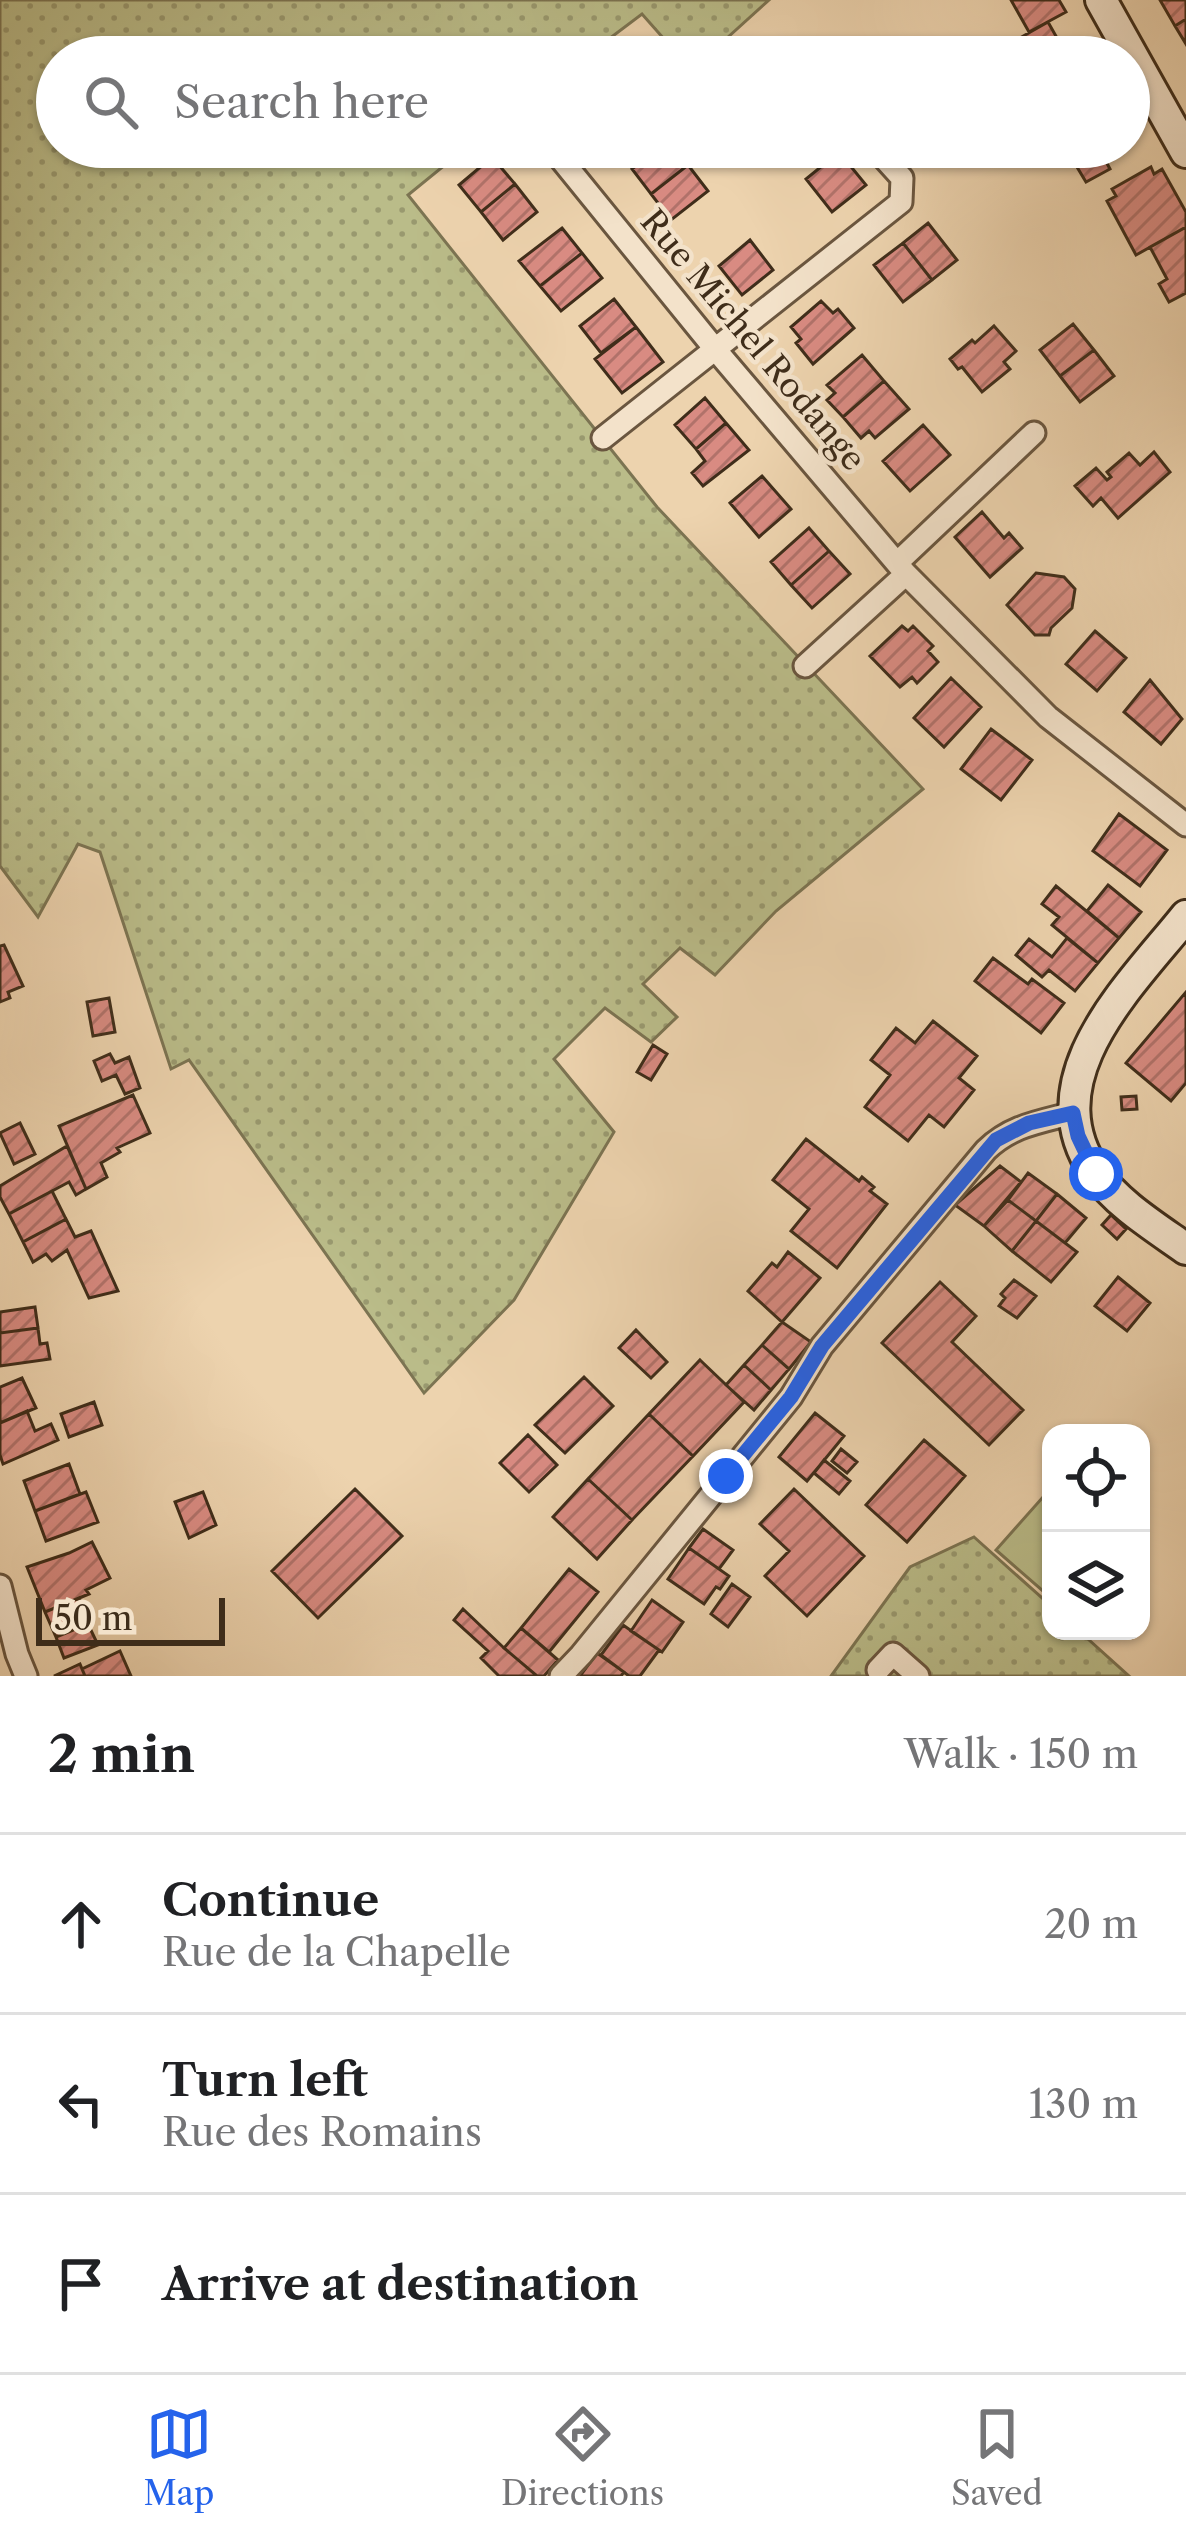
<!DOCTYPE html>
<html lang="en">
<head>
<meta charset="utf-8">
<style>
  body { margin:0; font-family:"Libre Caslon Text",serif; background:#f2f2f2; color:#202124 }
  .controls { position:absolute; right:36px; bottom:36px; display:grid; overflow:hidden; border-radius:24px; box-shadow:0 3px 9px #0004 }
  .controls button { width:108px; height:108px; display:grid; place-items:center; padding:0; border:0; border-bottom:3px solid #e0e0e0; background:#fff; color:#202124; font:60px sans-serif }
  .scale { position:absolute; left:36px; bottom:30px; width:189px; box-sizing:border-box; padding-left:12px; border:6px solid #3f2d1a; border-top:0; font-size:33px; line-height:42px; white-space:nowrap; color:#3f2d1a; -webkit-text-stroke:9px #f3e2ca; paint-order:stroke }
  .stop { position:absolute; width:36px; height:36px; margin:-27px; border:9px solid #2563eb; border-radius:50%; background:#fff }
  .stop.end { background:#2563eb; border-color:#fff; box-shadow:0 3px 12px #0008 }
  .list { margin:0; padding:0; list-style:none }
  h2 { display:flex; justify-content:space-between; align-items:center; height:156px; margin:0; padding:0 48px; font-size:51px }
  h2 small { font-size:39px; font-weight:400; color:#757577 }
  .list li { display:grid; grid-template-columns:78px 1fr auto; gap:36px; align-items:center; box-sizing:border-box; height:180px; padding:0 48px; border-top:3px solid #e0e0e0 }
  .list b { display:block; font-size:45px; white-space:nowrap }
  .list p { margin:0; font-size:39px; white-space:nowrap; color:#757577 }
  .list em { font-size:39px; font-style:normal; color:#757577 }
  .icon { flex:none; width:66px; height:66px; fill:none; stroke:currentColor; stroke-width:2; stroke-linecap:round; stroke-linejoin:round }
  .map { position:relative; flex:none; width:1186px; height:1676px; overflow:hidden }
  .search { position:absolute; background:#fff; box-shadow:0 3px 9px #0004; left:36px; right:36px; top:36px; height:132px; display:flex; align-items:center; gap:30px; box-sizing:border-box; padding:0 42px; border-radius:66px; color:#757577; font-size:45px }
  .sheet { height:696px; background:#fff }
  nav { display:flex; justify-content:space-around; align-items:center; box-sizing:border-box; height:168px; border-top:3px solid #e0e0e0; background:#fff; font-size:33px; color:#757577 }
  nav a { display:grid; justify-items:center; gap:6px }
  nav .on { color:#2563eb }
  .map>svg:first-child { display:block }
  .grass { fill:url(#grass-dots); stroke:#7c7452; stroke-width:3 }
  .pitch { fill:#babc89; stroke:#7c7452; stroke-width:3 }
  .building { fill:url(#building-hatch); stroke:#3f2d1a; stroke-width:3 }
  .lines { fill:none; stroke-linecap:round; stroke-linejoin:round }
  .minor-casing { stroke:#6a563f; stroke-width:27 }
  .secondary-casing { stroke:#3f2d1a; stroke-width:36 }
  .minor { stroke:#f3e2ca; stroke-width:21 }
  .secondary { stroke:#f3e2ca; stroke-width:30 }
  .route { stroke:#2563eb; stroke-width:15 }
  .labels { text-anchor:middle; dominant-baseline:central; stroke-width:9; stroke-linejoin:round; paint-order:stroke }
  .street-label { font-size:33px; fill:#3f2d1a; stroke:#f3e2ca }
</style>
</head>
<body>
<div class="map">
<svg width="1186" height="1676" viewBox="0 0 1186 1676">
  <defs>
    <pattern id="grass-dots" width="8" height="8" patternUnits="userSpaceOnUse" patternTransform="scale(3)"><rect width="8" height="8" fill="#babc89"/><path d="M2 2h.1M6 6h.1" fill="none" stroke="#99996f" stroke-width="1.8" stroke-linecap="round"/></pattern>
    <pattern id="building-hatch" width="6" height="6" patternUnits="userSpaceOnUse" patternTransform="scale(3)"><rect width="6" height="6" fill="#d98b82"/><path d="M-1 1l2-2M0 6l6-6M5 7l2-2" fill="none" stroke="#b1726a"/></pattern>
  </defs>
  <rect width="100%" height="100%" fill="#edd3ae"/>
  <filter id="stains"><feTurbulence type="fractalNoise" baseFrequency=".00167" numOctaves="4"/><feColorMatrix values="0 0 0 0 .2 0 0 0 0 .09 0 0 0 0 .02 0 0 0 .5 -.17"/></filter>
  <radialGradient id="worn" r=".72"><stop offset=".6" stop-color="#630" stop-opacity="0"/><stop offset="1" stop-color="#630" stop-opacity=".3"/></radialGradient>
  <path class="grass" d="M 0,0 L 769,0 L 706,57 L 680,57 L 642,14 L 585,57 L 57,57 L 57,147 L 467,147 L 408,195 L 657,507 L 923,789 L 776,911 L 715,975 L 680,948 L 643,984 L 677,1017 L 651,1042 L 605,1008 L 554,1059 L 614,1132 L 514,1300 L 424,1393 L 189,1060 L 171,1069 L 100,852 L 78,844 L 38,917 L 0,866 Z
    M 974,1537 L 1051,1606 L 1051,1631 L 1079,1631 L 1129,1676 L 831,1676 L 910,1567 Z"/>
  <path class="pitch" d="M 1043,1497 L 1051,1504 L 1051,1598 L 996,1550 Z"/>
  <path class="building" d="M 1011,0 L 1059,0 L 1066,12 L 1029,32 Z
    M 1160,0 L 1186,0 L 1186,19 L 1175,26 Z
    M 1186,19 L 1186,44 L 1175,26 Z
    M 1048,22 L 1066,54 L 1085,44 L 1092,57 L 1028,57 L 1018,39 Z
    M 659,147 L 673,147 L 688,165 L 651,194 L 632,169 Z
    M 1099,147 L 1118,147 L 1103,156 L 1110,169 L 1086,182 L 1077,167 L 1103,153 Z
    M 839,152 L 866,185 L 832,212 L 806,179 Z
    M 492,157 L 515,184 L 481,212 L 459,185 Z
    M 688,165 L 708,191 L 671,220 L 651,194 Z
    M 1151,167 L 1154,174 L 1162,169 L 1186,212 L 1186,227 L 1136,255 L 1107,201 L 1116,196 L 1112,189 Z
    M 515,184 L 537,212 L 503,240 L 481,212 Z
    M 928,223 L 957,260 L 932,280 L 903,243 Z
    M 1186,227 L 1186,293 L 1169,302 L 1159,284 L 1167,279 L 1150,247 Z
    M 562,228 L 582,253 L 540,286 L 519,261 Z
    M 750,240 L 773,270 L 742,295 L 719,266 Z
    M 903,243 L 932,280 L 903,302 L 874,265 Z
    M 582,253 L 602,278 L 561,311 L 540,286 Z
    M 614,299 L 636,327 L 601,353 L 580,326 Z
    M 821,301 L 833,313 L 838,309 L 854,328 L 813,364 L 796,343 L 801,339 L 791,327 Z
    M 1073,324 L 1094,350 L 1060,376 L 1040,350 Z
    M 994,326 L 1016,351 L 1004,362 L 1010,369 L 982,392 L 962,367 L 958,369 L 950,359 L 972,340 L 975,343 Z
    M 636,327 L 663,362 L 622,393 L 595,359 Z
    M 1094,350 L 1114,376 L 1080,402 L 1060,376 Z
    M 862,355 L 884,381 L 843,417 L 827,400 L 835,393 L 827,385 Z
    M 884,381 L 909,409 L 875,438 L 869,431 L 861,438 L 843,417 Z
    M 705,398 L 726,423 L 696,449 L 675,425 Z
    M 726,423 L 749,450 L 703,486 L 692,473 L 705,461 L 696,449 Z
    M 923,425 L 950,455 L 910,491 L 883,461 Z
    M 1154,452 L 1170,472 L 1118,518 L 1101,498 L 1093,506 L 1075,486 L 1096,468 L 1107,480 L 1111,477 L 1107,472 L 1129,453 L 1140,465 Z
    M 762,476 L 791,509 L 759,537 L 730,503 Z
    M 982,512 L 1004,538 L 1009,533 L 1022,548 L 990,577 L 955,537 Z
    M 809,528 L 829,551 L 791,585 L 771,562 Z
    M 829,551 L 850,574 L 812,608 L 791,585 Z
    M 1036,573 L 1064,577 L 1075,589 L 1072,608 L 1051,628 L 1049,635 L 1035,635 L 1007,605 Z
    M 902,626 L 908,631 L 913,626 L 933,646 L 928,651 L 938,662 L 917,683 L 912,677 L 900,687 L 870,656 Z
    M 1095,631 L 1126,658 L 1097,691 L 1066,664 Z
    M 951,678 L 981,707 L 944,747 L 914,718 Z
    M 1150,680 L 1182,719 L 1161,744 L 1124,712 Z
    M 991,729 L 1032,760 L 1001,800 L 961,769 Z
    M 1119,814 L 1167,850 L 1140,886 L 1093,851 Z
    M 1108,885 L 1141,912 L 1119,938 L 1087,911 Z
    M 1056,886 L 1119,938 L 1098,963 L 1052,925 L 1059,917 L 1042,904 Z
    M 1067,938 L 1098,963 L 1075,991 L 1049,970 L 1042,977 L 1016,955 L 1029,939 L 1052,957 Z
    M 4,945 L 23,986 L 8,992 L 10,998 L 0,1002 L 0,946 Z
    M 993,958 L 1028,984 L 1032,979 L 1064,1003 L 1041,1033 L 975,981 Z
    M 1186,992 L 1186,1083 L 1171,1101 L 1126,1063 Z
    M 109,998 L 115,1032 L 93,1036 L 87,1002 Z
    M 933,1021 L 977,1056 L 959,1078 L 974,1090 L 944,1127 L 929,1115 L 908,1141 L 865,1107 L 890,1075 L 871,1060 L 896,1028 L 915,1043 Z
    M 653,1045 L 667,1054 L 651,1080 L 637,1072 Z
    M 110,1054 L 115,1063 L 129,1057 L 140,1088 L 125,1094 L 116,1075 L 102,1081 L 94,1061 Z
    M 133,1095 L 150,1133 L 117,1148 L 120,1152 L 101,1163 L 107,1177 L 86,1189 L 59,1126 Z
    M 1136,1096 L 1137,1109 L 1122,1110 L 1121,1097 Z
    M 20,1123 L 35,1154 L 14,1164 L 0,1133 Z
    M 806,1139 L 859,1181 L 862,1177 L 874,1187 L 870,1191 L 887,1204 L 837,1268 L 791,1231 L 809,1209 L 773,1180 Z
    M 67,1146 L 86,1189 L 76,1195 L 69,1182 L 9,1214 L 0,1197 L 0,1186 Z
    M 1000,1166 L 1021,1182 L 984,1226 L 955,1205 Z
    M 1028,1173 L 1057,1194 L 1036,1221 L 1008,1200 Z
    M 52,1191 L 66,1219 L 23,1242 L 9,1214 Z
    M 1057,1194 L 1086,1218 L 1065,1243 L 1036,1221 Z
    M 1008,1200 L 1036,1221 L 1012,1251 L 984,1226 Z
    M 1111,1215 L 1126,1229 L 1117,1239 L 1102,1225 Z
    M 66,1219 L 75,1237 L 91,1231 L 118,1291 L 89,1298 L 67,1250 L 52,1261 L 46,1254 L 33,1262 L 23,1242 Z
    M 1036,1221 L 1077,1252 L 1051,1282 L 1012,1251 Z
    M 788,1252 L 820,1278 L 782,1322 L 748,1291 L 772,1263 L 777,1267 Z
    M 1118,1277 L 1150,1303 L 1127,1331 L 1095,1306 Z
    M 1014,1280 L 1036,1296 L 1017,1318 L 999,1306 L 1005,1298 L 1001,1294 Z
    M 940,1282 L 976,1316 L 952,1342 L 1023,1410 L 989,1445 L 882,1343 Z
    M 35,1307 L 38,1328 L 0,1333 L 0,1312 Z
    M 782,1322 L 811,1342 L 789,1369 L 762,1345 Z
    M 38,1328 L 40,1344 L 47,1343 L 50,1359 L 0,1366 L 0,1333 Z
    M 636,1330 L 667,1362 L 651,1378 L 619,1348 Z
    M 762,1345 L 789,1369 L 771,1390 L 744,1365 Z
    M 700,1360 L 744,1402 L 693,1456 L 649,1414 Z
    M 744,1365 L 771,1390 L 754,1410 L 726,1385 Z
    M 584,1377 L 613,1406 L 565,1453 L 535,1425 Z
    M 22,1378 L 36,1408 L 0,1423 L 0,1387 Z
    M 94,1402 L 102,1425 L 69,1437 L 61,1414 Z
    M 27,1411 L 35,1431 L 51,1424 L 58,1440 L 3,1464 L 0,1455 L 0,1423 Z
    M 815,1413 L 844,1436 L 807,1481 L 779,1457 Z
    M 649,1414 L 693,1456 L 632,1520 L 588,1479 Z
    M 528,1435 L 557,1465 L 529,1492 L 500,1463 Z
    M 924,1440 L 965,1476 L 907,1542 L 866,1505 Z
    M 841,1449 L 857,1462 L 847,1473 L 832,1461 Z
    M 824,1460 L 850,1481 L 839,1494 L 814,1473 Z
    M 69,1464 L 80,1494 L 35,1511 L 24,1481 Z
    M 588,1479 L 632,1520 L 597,1559 L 553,1517 Z
    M 355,1489 L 402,1536 L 318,1618 L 272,1571 Z
    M 794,1489 L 864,1556 L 807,1616 L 765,1576 L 789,1551 L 760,1524 Z
    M 86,1492 L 98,1522 L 46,1541 L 35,1511 Z
    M 203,1492 L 216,1525 L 189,1538 L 175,1502 Z
    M 703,1529 L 733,1550 L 719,1569 L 689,1548 Z
    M 92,1542 L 110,1578 L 86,1590 L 89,1594 L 45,1612 L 27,1567 L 69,1553 Z
    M 689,1548 L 729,1576 L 720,1589 L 716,1587 L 704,1604 L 668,1579 Z
    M 569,1569 L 598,1592 L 549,1652 L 521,1628 Z
    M 732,1584 L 750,1597 L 728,1627 L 711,1614 Z
    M 79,1598 L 90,1623 L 56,1637 L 45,1612 Z
    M 652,1600 L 683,1622 L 662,1652 L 631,1631 Z
    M 463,1609 L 504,1648 L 537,1676 L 499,1676 L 481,1658 L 488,1651 L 454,1620 Z
    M 88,1624 L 98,1645 L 64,1658 L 56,1637 Z
    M 623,1625 L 659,1650 L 640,1676 L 629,1676 L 601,1655 Z
    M 521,1628 L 558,1660 L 544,1676 L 537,1676 L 504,1648 Z
    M 120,1651 L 131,1676 L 85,1676 L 82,1669 Z
    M 597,1653 L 624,1672 L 621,1676 L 580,1676 Z
    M 80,1664 L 85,1676 L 54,1676 Z"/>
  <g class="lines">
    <g class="minor-casing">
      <path id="minor" d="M 551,147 L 715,349 L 906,574 L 1048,717 L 1186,825
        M 603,438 L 901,202 L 902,178 L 874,147
        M 897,563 L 1034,433
        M 805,666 L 906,574
        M 0,1586 L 17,1654 L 26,1676
        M 878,1670 L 893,1654 L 918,1676
        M 561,1676 L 581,1655 L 791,1397 L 822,1346 L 986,1150 C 1012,1125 1040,1122 1073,1113"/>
    </g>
    <g class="secondary-casing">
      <path id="secondary" d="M 1101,0 L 1186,152
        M 1186,916 C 1131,985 1031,1078 1095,1172 C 1116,1203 1155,1227 1186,1249"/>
    </g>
    <use href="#minor" class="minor"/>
    <use href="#secondary" class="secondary"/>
  </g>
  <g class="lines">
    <path class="route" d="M 726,1476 L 791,1397 L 822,1346 L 996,1140 L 1029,1123 L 1073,1113 L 1078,1136 L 1096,1174"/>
  </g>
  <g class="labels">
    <g class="street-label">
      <text transform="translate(753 340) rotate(50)">Rue Michel Rodange</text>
    </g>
  </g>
  <rect width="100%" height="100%" filter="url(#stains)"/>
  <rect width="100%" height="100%" fill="url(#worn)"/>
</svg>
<div class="controls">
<button><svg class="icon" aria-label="locate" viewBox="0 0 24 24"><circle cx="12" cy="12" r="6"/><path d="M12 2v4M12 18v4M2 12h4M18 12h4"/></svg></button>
<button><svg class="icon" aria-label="layers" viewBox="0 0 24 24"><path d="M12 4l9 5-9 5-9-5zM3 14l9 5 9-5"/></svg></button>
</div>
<div class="scale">50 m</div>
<div class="stop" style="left:1096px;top:1174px"></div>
<div class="stop end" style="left:726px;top:1476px"></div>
<div class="search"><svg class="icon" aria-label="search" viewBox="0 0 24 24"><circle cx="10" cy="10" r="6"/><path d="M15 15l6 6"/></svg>Search here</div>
</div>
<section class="sheet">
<h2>2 min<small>Walk · 150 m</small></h2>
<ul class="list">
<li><svg class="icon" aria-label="ahead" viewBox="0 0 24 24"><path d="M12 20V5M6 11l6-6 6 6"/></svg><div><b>Continue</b><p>Rue de la Chapelle</p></div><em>20 m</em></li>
<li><svg class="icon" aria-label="left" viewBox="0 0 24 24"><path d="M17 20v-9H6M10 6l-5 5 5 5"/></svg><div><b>Turn left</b><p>Rue des Romains</p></div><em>130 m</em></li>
<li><svg class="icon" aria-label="arrive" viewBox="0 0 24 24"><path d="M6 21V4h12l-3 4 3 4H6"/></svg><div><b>Arrive at destination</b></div></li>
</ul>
</section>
<nav>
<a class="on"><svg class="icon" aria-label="map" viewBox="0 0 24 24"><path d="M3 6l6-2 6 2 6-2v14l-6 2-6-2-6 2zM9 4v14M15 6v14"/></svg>Map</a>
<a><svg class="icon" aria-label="directions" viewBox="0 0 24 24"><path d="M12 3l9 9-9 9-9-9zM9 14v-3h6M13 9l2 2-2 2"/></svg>Directions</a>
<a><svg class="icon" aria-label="saved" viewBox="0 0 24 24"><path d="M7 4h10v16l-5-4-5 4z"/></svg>Saved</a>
</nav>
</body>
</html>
